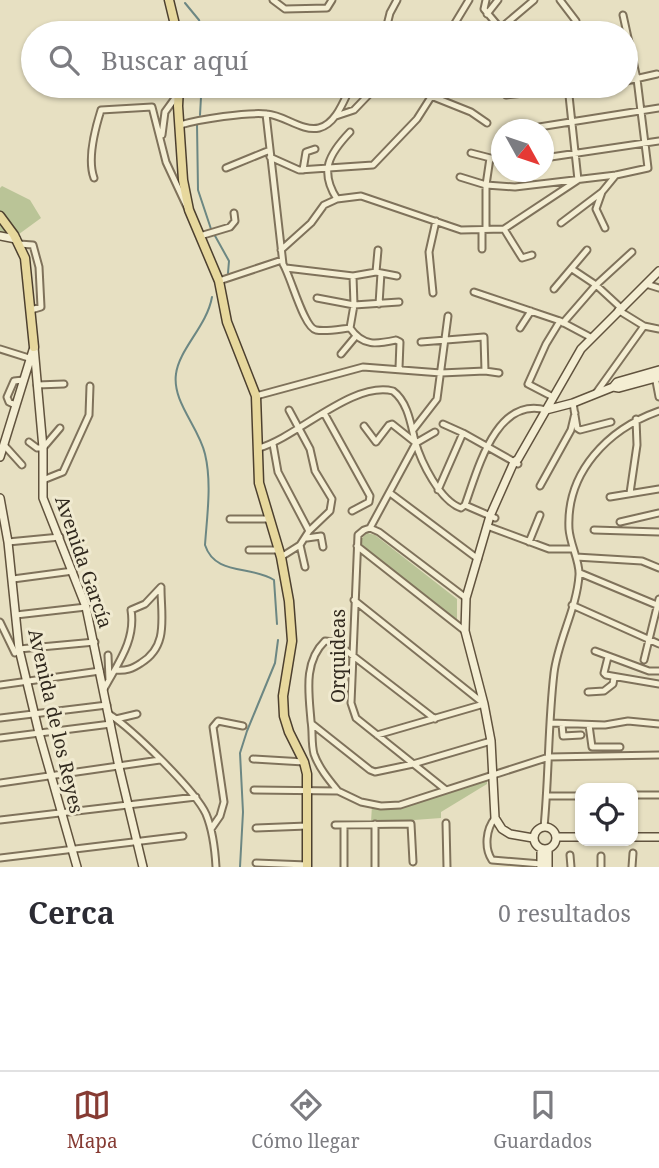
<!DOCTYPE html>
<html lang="es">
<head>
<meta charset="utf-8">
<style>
  body { margin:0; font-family:"Noto Serif",serif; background:#f2f2f3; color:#2b2b33 }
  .controls { position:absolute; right:21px; bottom:21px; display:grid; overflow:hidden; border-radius:14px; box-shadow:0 2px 5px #0004 }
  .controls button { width:63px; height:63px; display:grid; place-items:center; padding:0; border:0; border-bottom:2px solid #e1e1e2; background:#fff; color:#2b2b33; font:35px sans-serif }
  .compass { position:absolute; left:491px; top:119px; width:63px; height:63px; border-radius:50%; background:#fff; box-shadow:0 2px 5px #0004; rotate:130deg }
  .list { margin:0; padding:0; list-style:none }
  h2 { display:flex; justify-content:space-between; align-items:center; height:91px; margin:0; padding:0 28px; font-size:30px }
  h2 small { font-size:23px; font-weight:400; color:#7c7c81 }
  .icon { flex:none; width:38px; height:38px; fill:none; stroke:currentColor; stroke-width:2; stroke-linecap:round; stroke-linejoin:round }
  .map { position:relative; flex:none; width:659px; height:867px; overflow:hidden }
  .search { position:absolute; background:#fff; box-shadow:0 2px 5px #0004; left:21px; right:21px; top:21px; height:77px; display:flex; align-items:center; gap:18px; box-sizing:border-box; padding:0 24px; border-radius:38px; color:#7c7c81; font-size:26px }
  .sheet { height:203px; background:#fff }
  nav { display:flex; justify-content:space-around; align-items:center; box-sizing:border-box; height:98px; border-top:2px solid #e1e1e2; background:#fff; font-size:19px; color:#7c7c81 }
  nav a { display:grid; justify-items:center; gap:4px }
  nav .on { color:#863b33 }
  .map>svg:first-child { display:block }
  .green { fill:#bac497 }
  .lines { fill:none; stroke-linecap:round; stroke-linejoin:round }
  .stream { stroke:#6c8783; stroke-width:2 }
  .street-casing { stroke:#7f725b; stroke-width:9 }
  .secondary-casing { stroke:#61533e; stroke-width:10 }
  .primary-casing { stroke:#4d402f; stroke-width:11 }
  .street { stroke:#f4eed3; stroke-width:5 }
  .secondary { stroke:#f4eed3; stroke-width:7 }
  .primary { stroke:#e7d89d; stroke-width:8 }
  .labels { text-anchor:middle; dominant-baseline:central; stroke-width:6; stroke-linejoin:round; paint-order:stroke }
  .street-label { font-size:19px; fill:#31291e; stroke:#f0ead0 }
</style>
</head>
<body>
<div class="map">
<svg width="659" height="867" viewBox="0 0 659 867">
  <rect width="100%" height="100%" fill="#e7e0c2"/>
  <path class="green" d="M 2,186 L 30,200 L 41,218 L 15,237 L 0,235 L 0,188 Z
    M 367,533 L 375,535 L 457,599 L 457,620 L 362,547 L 360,540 Z
    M 487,777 L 487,784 L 441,812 L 441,818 L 414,820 L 413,823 L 371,822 L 372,805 L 389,806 Z"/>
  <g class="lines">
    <path class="stream" d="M 185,3 L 199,20 L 203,33
      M 195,86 L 201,97 L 200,115
      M 197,124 L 198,190 L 211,229
      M 214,234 L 229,261 L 228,273
      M 212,297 C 207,326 179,349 176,374 C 172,402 199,427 205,454 C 212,483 207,516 205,545 C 215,576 251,565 274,580 L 277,624
      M 240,867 L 243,812 L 240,753 L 247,731 L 275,663 L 278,640"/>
    <g class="street-casing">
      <path id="street" d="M 273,0 L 285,9 L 327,8 L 332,0
        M 486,0 L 484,9 L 500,28
        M 560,0 L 576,21
        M 487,14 L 498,0
        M 385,33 L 390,13 L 397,0
        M 449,33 L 469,0
        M 495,33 L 534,0
        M 626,81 L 657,74
        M 506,95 L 590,86
        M 431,96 L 471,112 L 487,123
        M 266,114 L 283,264 C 291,277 304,328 316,330 C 326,332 340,329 350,328
        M 336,116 L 354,110 L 377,86
        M 180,125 C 200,119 247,112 267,114 C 284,115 302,132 319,128 C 336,124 344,100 351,86
        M 539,127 L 659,108
        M 162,135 L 165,112 L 178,94
        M 471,153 L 502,161
        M 270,157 L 299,170 L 373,165 L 417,119 L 438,86
        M 544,158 L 659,141
        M 226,168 L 270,150
        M 303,170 L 306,152 L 315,149
        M 460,177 L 486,185 L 515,187 L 616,175 L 648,168 L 637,79 L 623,15
        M 94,178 C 87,159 95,129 101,110 L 152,107 L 166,162 L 187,207
        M 602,192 L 596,209 L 605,228
        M 337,199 C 319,171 329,154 350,132
        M 561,223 L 602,192 L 616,175
        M 486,229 L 486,185 L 490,158
        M 504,229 L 522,258 L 532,255
        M 200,236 L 230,227 L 235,221 L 234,213
        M 19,244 L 33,245 L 39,267 L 41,307 L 31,310
        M 482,249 L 482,230
        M 281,250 L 311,223 L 324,205 L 337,199 L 361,196 L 461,230 L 504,229 L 578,180 L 568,86
        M 286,268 L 353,276
        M 572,269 L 596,285 L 621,308
        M 376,272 L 378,250
        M 219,281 L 282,260
        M 646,284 L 659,288
        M 554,289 L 587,250
        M 474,292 L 560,321 L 592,338
        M 433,293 L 429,252 L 436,221
        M 317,298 L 354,305 L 399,302
        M 379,304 L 381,273
        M 618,310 L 644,326 L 659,329
        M 563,323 L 596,285 L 632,252
        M 350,328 L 354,305 L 353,276 L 376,272 L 397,276
        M 350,328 C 363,347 377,344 396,340 L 400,342 L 399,368
        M 520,328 L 531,311
        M 421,342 L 484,337 L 485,371
        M 0,349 L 32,359
        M 341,354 L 356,336
        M 655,376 L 659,397
        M 37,385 L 64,384
        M 596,393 L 644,326
        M 256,396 L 363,367 L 441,373 L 485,371 L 499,373
        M 553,397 L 528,384 L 546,344 L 560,321
        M 573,403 L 577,428 L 580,430 L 611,422
        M 15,405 L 9,402 L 7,397 L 14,381 L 23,380
        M 324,413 L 370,496 L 369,502 L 352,511
        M 443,424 L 463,433 L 518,464
        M 364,426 L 376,442 L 389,425 L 392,424 L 416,443
        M 413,430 L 437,399 L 448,316
        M 29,442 L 37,448 L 43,448 L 60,428
        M 273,444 L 278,472 L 309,531
        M 4,445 L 22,465
        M 259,448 C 298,437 352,381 393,391 C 408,402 411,425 415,441 C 421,462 440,501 461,508 L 465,505 L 495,518
        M 43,480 L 63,472 L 89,415 L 90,386
        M 540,486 L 571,430 L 575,413
        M 438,490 L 463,433
        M 390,493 L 478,559
        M 630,493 L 637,445 L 636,419
        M 610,497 L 659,489
        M 465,505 C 478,469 496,396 546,410
        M 230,519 L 269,519
        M 620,522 L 659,513
        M 487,526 L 549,549 L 572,549
        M 370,528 L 364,530 L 358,535 L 351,703 L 356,718 L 446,790
        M 370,528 L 416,443 L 435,432
        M 370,528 L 379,532 L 466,598
        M 594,530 L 659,532
        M 307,538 L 321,536 L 323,547
        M 8,542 L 60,537
        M 529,542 L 540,515
        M 300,545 L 305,567
        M 357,546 L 465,631
        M 249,550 L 279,550
        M 281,557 L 300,545 L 309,531 L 330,511 L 332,499 L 315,471 L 310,449 L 289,410
        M 576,557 L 642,561 L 659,568
        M 580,573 L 659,606
        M 13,579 L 73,571
        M 354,600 L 483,703
        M 572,605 L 659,644
        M 16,615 L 86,607
        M 0,622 L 15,653 L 19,649 L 95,642
        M 595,651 L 649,671 L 659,671
        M 108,655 L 109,680
        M 608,657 L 604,673 L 606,675 L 659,684
        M 644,660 L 659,599
        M 115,670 C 126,671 132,669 141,663 C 169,646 161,617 161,588
        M 0,685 L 100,671
        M 104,689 C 118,663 136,640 131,610 L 145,604 L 161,587
        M 588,692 L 604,691 L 613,684 L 614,678
        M 109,714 C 132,729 195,790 206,814 C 213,831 215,849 216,867
        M 0,718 L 107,705
        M 116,719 L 137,714
        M 551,723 L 605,725 L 628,721 L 659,724
        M 312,724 L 370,770 L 375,772 L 413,764 L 491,741
        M 562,724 L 563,736 L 581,735
        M 589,725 L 592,747 L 620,747
        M 377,735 L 484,704
        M 0,738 L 111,724
        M 253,759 L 304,762
        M 0,783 L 160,760
        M 254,790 L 338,791 L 361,802 L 381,806 L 400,805 L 549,757 L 659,755
        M 338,791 C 329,780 319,768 314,754 C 311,742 313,733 311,721 C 309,694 303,662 325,641 L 335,642 L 435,719
        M 633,795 L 659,795
        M 547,796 L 580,796
        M 495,818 C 486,829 484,848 492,860 L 541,864
        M 0,820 L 196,797
        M 446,823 L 447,867
        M 375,824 L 375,867
        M 335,825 L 411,824 L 413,862
        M 544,827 C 549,776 548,724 554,673 C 558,640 577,608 579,575 C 580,562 570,544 569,529 C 566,472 608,429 659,411
        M 256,828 L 307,826
        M 211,829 L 220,816 L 224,802 L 213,727 L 218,721 L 243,726
        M 570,855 L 571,867
        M 601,856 L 601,867
        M 0,858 L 183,836
        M 256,863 L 307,865
        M 344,867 L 344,825
        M 632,867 L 633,853"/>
    </g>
    <g class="secondary-casing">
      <path id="secondary" d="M 0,236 L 16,239
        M 34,347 L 43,448 L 43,498 L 86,607 L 119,767 L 143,867
        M 613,387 L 619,388 L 659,377
        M 546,410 L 573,403 L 613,387 L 617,382 L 659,370
        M 0,457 L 33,350
        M 0,498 L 8,542 L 19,649 L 39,733 L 77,867
        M534 838a11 11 0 1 1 22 0a11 11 0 1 1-22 0Z
        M 556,837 L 580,837
        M 633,837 L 659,837
        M 533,838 L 510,834 L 502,829 L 495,818 L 491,741 L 484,704 L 465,631 L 466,598 L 490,516 L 514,462 L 518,459 L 581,349 L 659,271
        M 541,849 L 541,867
        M 548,867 L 548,849"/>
    </g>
    <g class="primary-casing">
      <path id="primary" d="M 169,0 L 177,33
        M 179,86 L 178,106 L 183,180 L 189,210 L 219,281 L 227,322 L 256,396 L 259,483 L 281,557 L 289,601 L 292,641 L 283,696 L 284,716 L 289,732 L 304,762 L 307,774 L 307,867
        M 0,216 L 14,235 L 25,258 L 34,347"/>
    </g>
    <use href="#street" class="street"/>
    <use href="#secondary" class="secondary"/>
    <use href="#primary" class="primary"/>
  </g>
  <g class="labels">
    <g class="street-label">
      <text transform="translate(84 562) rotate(71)">Avenida García</text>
      <text transform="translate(338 656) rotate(-90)">Orquideas</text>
      <text transform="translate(56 721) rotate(77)">Avenida de los Reyes</text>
    </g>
  </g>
</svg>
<div class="controls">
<button><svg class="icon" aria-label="locate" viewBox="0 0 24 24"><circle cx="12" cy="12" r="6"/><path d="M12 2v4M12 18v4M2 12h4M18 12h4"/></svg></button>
</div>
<svg class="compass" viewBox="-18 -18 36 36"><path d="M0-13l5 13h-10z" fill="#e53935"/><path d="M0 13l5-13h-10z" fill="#7c7c81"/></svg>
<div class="search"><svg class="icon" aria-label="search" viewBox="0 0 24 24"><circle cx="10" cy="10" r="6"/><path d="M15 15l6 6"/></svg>Buscar aquí</div>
</div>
<section class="sheet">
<h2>Cerca<small>0 resultados</small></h2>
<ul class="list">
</ul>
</section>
<nav>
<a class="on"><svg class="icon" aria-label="map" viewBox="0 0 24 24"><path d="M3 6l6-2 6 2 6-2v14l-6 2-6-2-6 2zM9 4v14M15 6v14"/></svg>Mapa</a>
<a><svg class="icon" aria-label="directions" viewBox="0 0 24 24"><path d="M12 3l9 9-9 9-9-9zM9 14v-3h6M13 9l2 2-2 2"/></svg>Cómo llegar</a>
<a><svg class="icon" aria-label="saved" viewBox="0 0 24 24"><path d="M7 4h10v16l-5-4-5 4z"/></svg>Guardados</a>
</nav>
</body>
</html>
